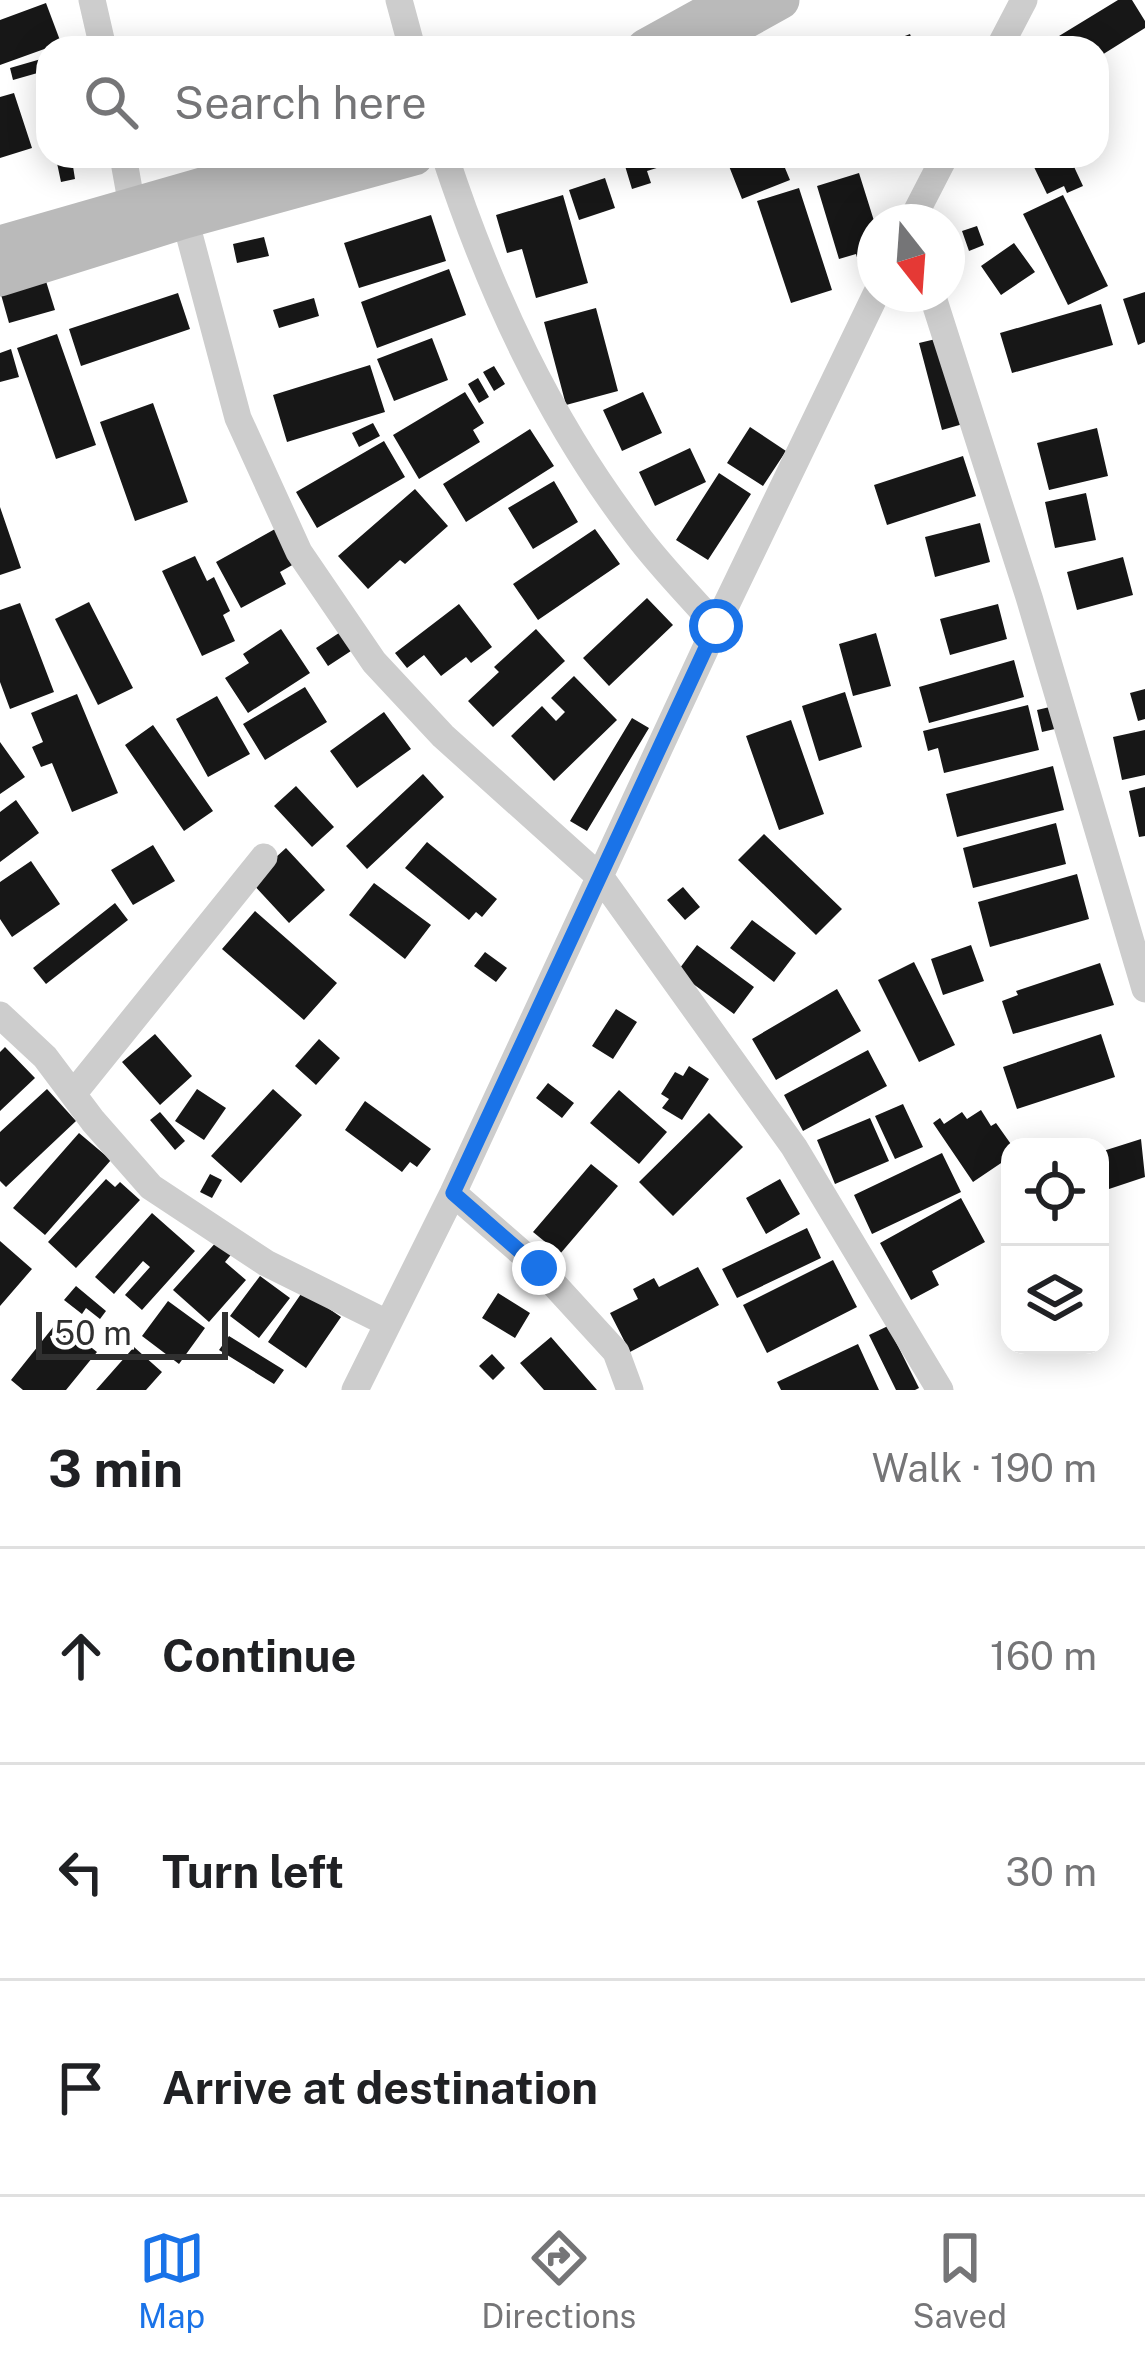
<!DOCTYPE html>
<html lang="en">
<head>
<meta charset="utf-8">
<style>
  body { margin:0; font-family:"Public Sans",sans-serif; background:#f2f2f2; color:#202124 }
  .controls { position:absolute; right:36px; bottom:36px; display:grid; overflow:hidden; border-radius:24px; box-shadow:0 6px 30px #0003 }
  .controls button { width:108px; height:108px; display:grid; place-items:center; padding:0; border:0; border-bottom:3px solid #e0e0e0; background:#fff; color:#202124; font:60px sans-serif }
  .compass { position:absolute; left:857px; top:204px; width:108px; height:108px; border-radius:50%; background:#fff; box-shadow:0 6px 30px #0003; rotate:163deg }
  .scale { position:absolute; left:36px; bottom:30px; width:192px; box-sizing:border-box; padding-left:12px; border:6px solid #303030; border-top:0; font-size:33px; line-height:42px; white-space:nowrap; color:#303030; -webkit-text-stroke:9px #fff; paint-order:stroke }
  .stop { position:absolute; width:36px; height:36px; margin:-27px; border:9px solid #1a73e8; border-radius:50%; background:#fff }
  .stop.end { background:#1a73e8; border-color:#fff; box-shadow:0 3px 12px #0008 }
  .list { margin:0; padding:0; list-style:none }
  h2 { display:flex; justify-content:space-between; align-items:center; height:156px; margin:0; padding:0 48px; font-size:51px }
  h2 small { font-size:39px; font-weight:400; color:#757577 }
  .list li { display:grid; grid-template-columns:78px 1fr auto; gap:36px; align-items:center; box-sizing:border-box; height:216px; padding:0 48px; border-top:3px solid #e0e0e0 }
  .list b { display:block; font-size:45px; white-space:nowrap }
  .list em { font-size:39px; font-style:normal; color:#757577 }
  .icon { flex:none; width:66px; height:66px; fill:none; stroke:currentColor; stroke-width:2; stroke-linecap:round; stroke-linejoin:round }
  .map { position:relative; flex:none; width:1145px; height:1390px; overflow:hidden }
  .search { position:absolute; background:#fff; box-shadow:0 6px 30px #0003; left:36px; right:36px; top:36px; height:132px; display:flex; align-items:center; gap:30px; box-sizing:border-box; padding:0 42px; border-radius:36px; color:#757577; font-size:45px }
  .sheet { height:804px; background:#fff }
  nav { display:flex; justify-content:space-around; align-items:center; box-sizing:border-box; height:168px; border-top:3px solid #e0e0e0; background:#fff; font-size:33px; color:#757577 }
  nav a { display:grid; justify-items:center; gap:6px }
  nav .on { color:#1a73e8 }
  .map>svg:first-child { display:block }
  .building { fill:#171717 }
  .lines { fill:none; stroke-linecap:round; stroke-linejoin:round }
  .street { stroke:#cdcdcd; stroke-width:27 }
  .secondary { stroke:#bababa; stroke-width:39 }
  .route { stroke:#1a73e8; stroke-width:15 }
</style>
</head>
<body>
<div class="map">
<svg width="1145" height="1390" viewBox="0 0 1145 1390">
  <rect width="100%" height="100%" fill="#fff"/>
  <path class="building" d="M 1118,0 L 1132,0 L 1145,21 L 1145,28 L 1097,58 L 1097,48 L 1066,48 L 1059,36 Z
    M 46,3 L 61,43 L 0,65 L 0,20 Z
    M 910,34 L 915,48 L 874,48 Z
    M 48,57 L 48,70 L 13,80 L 10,68 Z
    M 14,93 L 32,148 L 0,158 L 0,97 Z
    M 622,156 L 692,156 L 692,157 L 647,171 L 651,183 L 632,189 Z
    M 725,156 L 780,156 L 790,180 L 742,199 Z
    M 1058,156 L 1069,156 L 1083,186 L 1067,193 L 1064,186 L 1047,194 L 1034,167 Z
    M 72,160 L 75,179 L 61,182 L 57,163 Z
    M 859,173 L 875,224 L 875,259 L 859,264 L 856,254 L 839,259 L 817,186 Z
    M 605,178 L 615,208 L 579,220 L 569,190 Z
    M 799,188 L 832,290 L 791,303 L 757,201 Z
    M 563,195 L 588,283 L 536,298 L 522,249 L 507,253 L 496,215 Z
    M 1063,195 L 1108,286 L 1068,305 L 1023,214 Z
    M 431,215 L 446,261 L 359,288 L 344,243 Z
    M 977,226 L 984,245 L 969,251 L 962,231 Z
    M 264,237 L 269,256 L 237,263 L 233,244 Z
    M 1014,243 L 1035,272 L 1001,295 L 981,266 Z
    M 449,269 L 466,315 L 377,348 L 361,302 Z
    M 45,278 L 55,310 L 9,323 L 0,291 Z
    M 1145,292 L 1145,342 L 1138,345 L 1123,299 Z
    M 178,293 L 190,329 L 81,366 L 69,329 Z
    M 314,298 L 319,316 L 279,328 L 273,310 Z
    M 1101,304 L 1113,345 L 1012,373 L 1000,333 Z
    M 596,308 L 618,391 L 566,405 L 544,322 Z
    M 57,334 L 96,445 L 56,459 L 17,348 Z
    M 432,338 L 448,380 L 394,401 L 377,359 Z
    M 940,338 L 963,424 L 942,430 L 919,343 Z
    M 11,349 L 19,377 L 0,382 L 0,353 Z
    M 370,365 L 385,412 L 287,442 L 273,395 Z
    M 494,366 L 505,384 L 494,391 L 483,372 Z
    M 478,378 L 489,397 L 479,403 L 468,384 Z
    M 465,392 L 484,423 L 473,430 L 480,442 L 419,479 L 393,435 Z
    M 643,392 L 662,433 L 622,451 L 603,410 Z
    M 153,403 L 188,502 L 135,521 L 100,422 Z
    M 373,423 L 380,436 L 359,447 L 352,433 Z
    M 750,427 L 786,451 L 763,486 L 727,463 Z
    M 1097,428 L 1108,476 L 1049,490 L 1037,443 Z
    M 530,429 L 554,466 L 466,522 L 443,484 Z
    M 384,441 L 405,477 L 317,528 L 296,492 Z
    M 690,448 L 706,482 L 655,506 L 639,472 Z
    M 963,456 L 976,496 L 887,525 L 874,485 Z
    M 719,473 L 751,494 L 708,560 L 676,540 Z
    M 554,481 L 578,522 L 533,549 L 508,508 Z
    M 415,489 L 448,526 L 405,564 L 400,560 L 368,589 L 338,556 Z
    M 1086,493 L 1096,540 L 1055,548 L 1045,502 Z
    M 0,507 L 21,568 L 0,575 Z
    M 980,523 L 990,562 L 935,577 L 925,537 Z
    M 275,529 L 294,564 L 280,572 L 286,584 L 241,608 L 216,562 Z
    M 595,529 L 620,564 L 538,620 L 513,584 Z
    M 195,556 L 207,581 L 214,577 L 230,611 L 223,615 L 235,641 L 202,656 L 162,571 Z
    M 1123,557 L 1133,595 L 1077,610 L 1067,572 Z
    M 647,598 L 673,625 L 609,686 L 583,658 Z
    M 89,602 L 133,688 L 98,705 L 55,619 Z
    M 20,603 L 54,692 L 10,709 L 0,682 L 0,610 Z
    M 459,604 L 492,647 L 471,663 L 466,657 L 441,676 L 424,655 L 407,668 L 395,653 Z
    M 998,604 L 1007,639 L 950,655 L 940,619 Z
    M 281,629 L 310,673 L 248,713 L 225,678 L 249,663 L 243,654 Z
    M 536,629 L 565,661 L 493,727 L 468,701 L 499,672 L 494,667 Z
    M 342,631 L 354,649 L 328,666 L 316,648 Z
    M 876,633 L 891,686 L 853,696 L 839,644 Z
    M 1014,660 L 1024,697 L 929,723 L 919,687 Z
    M 574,676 L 617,720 L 554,781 L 511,736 L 542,706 L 556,721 L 565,712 L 551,698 Z
    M 305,687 L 327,722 L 265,760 L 243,724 Z
    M 1145,689 L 1145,719 L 1138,721 L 1130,693 Z
    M 845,692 L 862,747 L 819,761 L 802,706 Z
    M 77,694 L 118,793 L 72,812 L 52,763 L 41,767 L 32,747 L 43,742 L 31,713 Z
    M 217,696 L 250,754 L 208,777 L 176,719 Z
    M 1028,705 L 1039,750 L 944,773 L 938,748 L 928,751 L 923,731 Z
    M 1054,706 L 1059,728 L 1042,732 L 1037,710 Z
    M 384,712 L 411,749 L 357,788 L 330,751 Z
    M 632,718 L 649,728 L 587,831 L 570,821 Z
    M 791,720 L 824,814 L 779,830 L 746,736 Z
    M 153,725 L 213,811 L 184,831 L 125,745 Z
    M 1145,730 L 1145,775 L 1122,780 L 1113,737 Z
    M 0,742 L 25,777 L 0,794 Z
    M 1053,766 L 1064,810 L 957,837 L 946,794 Z
    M 423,774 L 444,797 L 367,869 L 346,846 Z
    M 296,786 L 334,827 L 312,847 L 274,806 Z
    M 1145,787 L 1145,836 L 1139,837 L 1129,791 Z
    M 16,800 L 39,833 L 0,862 L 0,812 Z
    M 1056,823 L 1066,864 L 973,888 L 963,848 Z
    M 764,834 L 842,909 L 816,935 L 738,860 Z
    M 427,842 L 497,899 L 482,917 L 476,912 L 469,920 L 405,868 Z
    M 153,845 L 175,881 L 133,905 L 111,870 Z
    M 286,848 L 325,890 L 289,923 L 250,881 Z
    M 31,861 L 60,904 L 12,937 L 0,919 L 0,882 Z
    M 1077,874 L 1089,919 L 990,947 L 978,902 Z
    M 374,883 L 431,925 L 405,959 L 349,915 Z
    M 683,887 L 700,907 L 685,920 L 667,900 Z
    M 115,903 L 128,920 L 46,984 L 33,968 Z
    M 255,911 L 337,983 L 304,1020 L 222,949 Z
    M 752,920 L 796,953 L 774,982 L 730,948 Z
    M 697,945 L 754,987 L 734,1014 L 677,972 Z
    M 971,945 L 984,981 L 943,995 L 931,959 Z
    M 485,952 L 507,968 L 496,982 L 474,966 Z
    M 914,962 L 955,1045 L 919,1062 L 878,980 Z
    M 1100,963 L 1114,1005 L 1013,1034 L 1002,1001 L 1018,995 L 1016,991 Z
    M 837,989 L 861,1031 L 776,1080 L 752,1039 Z
    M 616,1009 L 637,1022 L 613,1059 L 592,1046 Z
    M 155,1034 L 192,1076 L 160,1105 L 122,1062 Z
    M 1101,1034 L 1115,1077 L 1017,1109 L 1003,1067 Z
    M 319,1039 L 340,1058 L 316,1085 L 295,1066 Z
    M 5,1047 L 35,1078 L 0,1111 L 0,1052 Z
    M 868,1050 L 887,1086 L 803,1131 L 784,1095 Z
    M 689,1066 L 709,1079 L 682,1120 L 662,1108 L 669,1099 L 661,1094 L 675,1072 L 683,1076 Z
    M 548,1083 L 574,1103 L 562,1118 L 536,1098 Z
    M 47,1089 L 76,1121 L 6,1187 L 0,1181 L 0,1132 Z
    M 197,1089 L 226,1108 L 204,1140 L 175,1121 Z
    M 273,1089 L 302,1115 L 241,1183 L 211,1156 Z
    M 619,1090 L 667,1132 L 639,1164 L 590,1123 Z
    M 365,1101 L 431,1149 L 417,1167 L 410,1162 L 402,1172 L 345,1130 Z
    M 903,1104 L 923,1147 L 895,1159 L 875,1116 Z
    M 981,1110 L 991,1126 L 996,1123 L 1013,1147 L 1010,1157 L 973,1182 L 933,1123 L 940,1118 L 944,1124 L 962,1112 L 967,1119 Z
    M 160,1112 L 185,1141 L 175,1150 L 150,1120 Z
    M 709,1113 L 743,1147 L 673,1216 L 639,1182 Z
    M 870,1118 L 889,1161 L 835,1184 L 817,1140 Z
    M 79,1133 L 111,1160 L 45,1235 L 13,1208 Z
    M 1141,1139 L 1145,1177 L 1100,1192 L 1100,1152 Z
    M 942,1153 L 961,1192 L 872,1234 L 854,1195 Z
    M 591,1164 L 618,1186 L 560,1254 L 533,1232 Z
    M 210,1174 L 222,1180 L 212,1198 L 200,1192 Z
    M 106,1179 L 115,1187 L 120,1182 L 140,1200 L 76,1268 L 48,1242 Z
    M 780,1179 L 800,1214 L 766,1234 L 746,1198 Z
    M 961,1198 L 985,1242 L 932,1271 L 939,1285 L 911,1300 L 880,1243 Z
    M 152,1213 L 195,1251 L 142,1310 L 125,1295 L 150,1267 L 143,1261 L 114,1294 L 95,1277 Z
    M 807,1228 L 821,1258 L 737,1298 L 722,1269 Z
    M 219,1239 L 234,1251 L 225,1262 L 246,1280 L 209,1322 L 173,1290 Z
    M 0,1241 L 32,1269 L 0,1306 Z
    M 833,1260 L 857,1307 L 767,1353 L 743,1305 Z
    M 698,1267 L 719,1305 L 630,1352 L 610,1313 L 638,1299 L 633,1289 L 654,1278 L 659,1287 Z
    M 260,1276 L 290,1298 L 259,1338 L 230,1316 Z
    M 76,1286 L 106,1311 L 100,1319 L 86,1308 L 82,1314 L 64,1300 Z
    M 303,1291 L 341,1317 L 306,1368 L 268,1342 Z
    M 498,1293 L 530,1313 L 515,1338 L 482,1318 Z
    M 168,1301 L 205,1328 L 179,1364 L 142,1336 Z
    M 58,1321 L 97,1352 L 66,1390 L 23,1390 L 11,1380 Z
    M 888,1326 L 919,1388 L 915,1390 L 896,1390 L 869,1335 Z
    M 229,1336 L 284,1370 L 274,1384 L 219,1350 Z
    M 551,1337 L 597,1390 L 544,1390 L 520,1363 Z
    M 858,1344 L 879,1390 L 781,1390 L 777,1382 Z
    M 134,1347 L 162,1372 L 146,1390 L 96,1390 Z
    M 492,1354 L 505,1368 L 493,1380 L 479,1366 Z"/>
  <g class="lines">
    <path class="street" d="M 92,0 L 103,48
      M 399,0 L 412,48
      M 999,48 L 1024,0
      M 123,156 L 132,206
      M 445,156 C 490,292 549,421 637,535 C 661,567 690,596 716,626
      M 185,219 L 238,418 L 299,552 L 374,662 L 443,736 L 602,879 L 794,1147 L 940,1390
      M 911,222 L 945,156
      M 932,294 L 1029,597 L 1145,989
      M 0,1015 L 45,1057 L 93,1121 L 151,1187 L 266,1263 L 387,1323
      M 73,1094 L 264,857
      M 453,1193 L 539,1268 L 616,1352 L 630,1390
      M 355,1390 L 453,1193 L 716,626 L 876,294"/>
    <path class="secondary" d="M 715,36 L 780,0
      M 646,48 L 733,0
      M 0,245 L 310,156
      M 0,277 L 185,219 L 414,156"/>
  </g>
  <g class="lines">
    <path class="route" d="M 539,1268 L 453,1193 L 716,626"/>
  </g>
</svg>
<div class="controls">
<button><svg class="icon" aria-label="locate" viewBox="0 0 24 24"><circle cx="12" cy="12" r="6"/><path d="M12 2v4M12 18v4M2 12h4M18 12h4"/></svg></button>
<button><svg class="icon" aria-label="layers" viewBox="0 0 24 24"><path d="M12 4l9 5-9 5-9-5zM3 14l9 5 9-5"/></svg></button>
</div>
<svg class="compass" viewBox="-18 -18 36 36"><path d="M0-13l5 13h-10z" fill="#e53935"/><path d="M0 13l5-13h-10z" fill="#757577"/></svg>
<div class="scale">50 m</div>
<div class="stop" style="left:716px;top:626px"></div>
<div class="stop end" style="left:539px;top:1268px"></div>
<div class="search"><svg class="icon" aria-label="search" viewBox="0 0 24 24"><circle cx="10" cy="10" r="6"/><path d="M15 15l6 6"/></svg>Search here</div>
</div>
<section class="sheet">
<h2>3 min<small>Walk · 190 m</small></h2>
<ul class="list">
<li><svg class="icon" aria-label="ahead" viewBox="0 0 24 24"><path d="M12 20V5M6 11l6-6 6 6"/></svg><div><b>Continue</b></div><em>160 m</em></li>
<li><svg class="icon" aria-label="left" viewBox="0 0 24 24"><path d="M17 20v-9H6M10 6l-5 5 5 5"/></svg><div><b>Turn left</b></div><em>30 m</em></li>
<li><svg class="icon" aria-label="arrive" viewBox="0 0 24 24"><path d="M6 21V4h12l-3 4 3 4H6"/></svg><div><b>Arrive at destination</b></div></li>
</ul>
</section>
<nav>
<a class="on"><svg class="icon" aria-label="map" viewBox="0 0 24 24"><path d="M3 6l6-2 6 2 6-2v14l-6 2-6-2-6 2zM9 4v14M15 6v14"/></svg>Map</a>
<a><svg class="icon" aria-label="directions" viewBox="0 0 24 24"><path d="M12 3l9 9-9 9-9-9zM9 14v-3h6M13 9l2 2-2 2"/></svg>Directions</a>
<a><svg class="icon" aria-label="saved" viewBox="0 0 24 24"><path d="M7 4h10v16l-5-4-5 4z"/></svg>Saved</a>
</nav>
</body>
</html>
